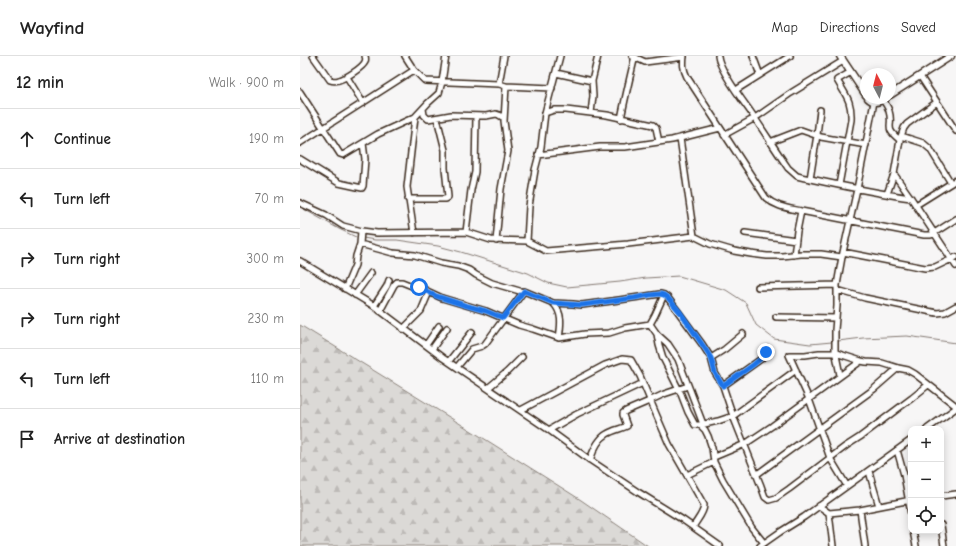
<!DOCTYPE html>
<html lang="en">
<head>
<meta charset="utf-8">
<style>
  body { margin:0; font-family:"Comic Neue",sans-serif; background:#f2f2f2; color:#222 }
  .controls { position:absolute; right:12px; bottom:12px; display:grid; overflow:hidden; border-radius:8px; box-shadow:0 2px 10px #0003 }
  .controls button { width:36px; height:36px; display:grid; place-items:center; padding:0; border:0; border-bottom:1px solid #e0e0e0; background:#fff; color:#222; font:20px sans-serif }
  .compass { position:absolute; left:560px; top:12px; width:36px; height:36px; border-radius:50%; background:#fff; box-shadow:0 2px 10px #0003; rotate:353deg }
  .stop { position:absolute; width:12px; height:12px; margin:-9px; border:3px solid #1a73e8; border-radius:50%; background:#fff }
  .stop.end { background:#1a73e8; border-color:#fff; box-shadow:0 1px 4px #0008 }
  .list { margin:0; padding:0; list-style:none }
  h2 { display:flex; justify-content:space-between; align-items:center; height:52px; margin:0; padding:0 16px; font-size:17px }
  h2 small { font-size:13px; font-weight:400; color:#767676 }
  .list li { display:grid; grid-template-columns:26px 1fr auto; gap:12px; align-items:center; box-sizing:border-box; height:60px; padding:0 16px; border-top:1px solid #e0e0e0 }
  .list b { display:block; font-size:15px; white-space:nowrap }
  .list em { font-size:13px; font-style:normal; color:#767676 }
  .icon { flex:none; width:22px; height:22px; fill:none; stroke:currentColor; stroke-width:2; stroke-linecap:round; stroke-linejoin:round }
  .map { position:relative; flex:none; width:656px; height:490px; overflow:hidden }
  header { display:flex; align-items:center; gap:24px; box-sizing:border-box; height:56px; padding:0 20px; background:#fff; border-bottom:1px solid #e0e0e0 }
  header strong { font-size:19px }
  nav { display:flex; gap:22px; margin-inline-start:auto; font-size:14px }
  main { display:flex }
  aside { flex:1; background:#fff }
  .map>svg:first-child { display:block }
  .forest { fill:url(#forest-firs); stroke:#8b827a }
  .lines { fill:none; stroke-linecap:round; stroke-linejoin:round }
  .stream { stroke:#847972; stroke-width:1 }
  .minor-casing { stroke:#3b2a1e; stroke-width:8 }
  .major-casing { stroke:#3b2a1e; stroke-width:9 }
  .minor { stroke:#fff; stroke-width:5 }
  .major { stroke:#fff; stroke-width:6 }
  .route { stroke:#1a73e8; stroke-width:5 }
</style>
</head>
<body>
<header>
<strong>Wayfind</strong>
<nav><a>Map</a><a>Directions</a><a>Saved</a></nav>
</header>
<main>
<aside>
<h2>12 min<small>Walk · 900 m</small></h2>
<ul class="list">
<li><svg class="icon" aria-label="ahead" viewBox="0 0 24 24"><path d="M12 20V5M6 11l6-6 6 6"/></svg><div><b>Continue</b></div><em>190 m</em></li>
<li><svg class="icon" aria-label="left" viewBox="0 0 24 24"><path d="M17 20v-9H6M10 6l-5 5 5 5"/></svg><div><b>Turn left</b></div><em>70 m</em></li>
<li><svg class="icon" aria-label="right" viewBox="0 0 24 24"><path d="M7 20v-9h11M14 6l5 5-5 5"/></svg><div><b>Turn right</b></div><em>300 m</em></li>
<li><svg class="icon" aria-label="right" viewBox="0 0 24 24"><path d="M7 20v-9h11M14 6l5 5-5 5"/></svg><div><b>Turn right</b></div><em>230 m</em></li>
<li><svg class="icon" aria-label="left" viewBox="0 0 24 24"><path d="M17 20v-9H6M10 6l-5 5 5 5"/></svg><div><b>Turn left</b></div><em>110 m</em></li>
<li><svg class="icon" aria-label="arrive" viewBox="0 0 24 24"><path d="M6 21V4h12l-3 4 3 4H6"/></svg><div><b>Arrive at destination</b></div></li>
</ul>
</aside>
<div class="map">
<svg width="656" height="490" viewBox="0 0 656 490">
  <defs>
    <pattern id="forest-firs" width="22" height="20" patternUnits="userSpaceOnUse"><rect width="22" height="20" fill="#dbd9d6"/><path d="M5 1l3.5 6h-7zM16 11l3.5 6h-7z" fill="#bdbab7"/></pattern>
  </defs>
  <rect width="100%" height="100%" fill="#f7f6f6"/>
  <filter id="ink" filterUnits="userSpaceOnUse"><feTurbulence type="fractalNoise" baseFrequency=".025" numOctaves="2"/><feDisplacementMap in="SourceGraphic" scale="8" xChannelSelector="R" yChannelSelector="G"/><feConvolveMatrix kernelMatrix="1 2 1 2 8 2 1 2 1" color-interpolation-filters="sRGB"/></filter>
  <g filter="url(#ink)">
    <path class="forest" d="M 0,269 L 188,385 L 281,444 L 348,490 L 0,490 Z"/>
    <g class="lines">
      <path class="stream" d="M 0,151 L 39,173 L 58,182
        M 63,182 L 75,184 L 97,184 L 138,190 L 161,196 L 228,217 L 248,227 L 267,231 L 320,226 L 346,222 L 379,220 L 426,234 L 446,247 L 456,269 L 474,283 L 510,288 L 532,286
        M 538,285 L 563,282 L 607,280 L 656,287"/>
      <g class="minor-casing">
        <path id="minor" d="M 13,0 L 30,24 C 33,25 36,25 39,24 C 46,22 62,12 65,6 C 66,3 66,3 65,0
          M 332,0 L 345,6 L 384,1
          M 384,0 C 383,8 383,13 387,21 L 466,142 C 476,151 488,152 501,155 L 624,179 L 631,179 L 656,163
          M 418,0 C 419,13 442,44 450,55 C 463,74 475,93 488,112 L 497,120 L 501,121 C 538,129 574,137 611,142
          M 453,0 L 460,19
          M 114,14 L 125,25 L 199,28 L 206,30 L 252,32
          M 256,17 L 292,25
          M 620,20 L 656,75
          M 47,21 L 63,47
          M 199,28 L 204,0
          M 436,34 L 490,0
          M 0,36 L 40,98 L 43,99 L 78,78 L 115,61 L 128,47 L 139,37 L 142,26 L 146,0
          M 583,44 C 585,47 588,51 589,55 C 594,71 583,71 600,84 L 594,118 L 587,138
          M 123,53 L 124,59 L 128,63 L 151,59 L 186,60 L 196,58 L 199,59 L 204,62
          M 245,57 L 254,54 L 266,54 L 307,59 L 353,69 L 356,72 L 359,86
          M 291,57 L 293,40 L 292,25 L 298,0
          M 321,63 C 325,42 330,21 335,0
          M 424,79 L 455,62 L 491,37 L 543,5
          M 601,80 L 623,87 L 630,93 L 651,127
          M 380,82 L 394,180
          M 600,83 L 604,72 L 607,68 L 637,46
          M 470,86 L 501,74 L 521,81 L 566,89
          M 0,87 L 114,14 L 105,0
          M 238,99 L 300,91 L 325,91 L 372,84 L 420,72
          M 0,103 L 39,127 L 62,132 L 63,130 L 65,103 L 63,87
          M 594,118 L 611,142 L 656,210
          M 510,123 L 517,79 L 520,54
          M 539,129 L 551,64 C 552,45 546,40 537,24 L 551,16
          M 108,143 L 145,143 L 148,141 L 145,112 L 145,94 L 137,62
          M 0,147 L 26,159 L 43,170 L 62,175 L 77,177 L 166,176 L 191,184 L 227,185 L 246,195 L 328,188 L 394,180 L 410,188 L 434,195 L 451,198 L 467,200 L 482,200 L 501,198 L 521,198 L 542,201
          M 616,149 L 656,124
          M 166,176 L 171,134 L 175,116 L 176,60
          M 114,177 L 107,131 L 115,61
          M 445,177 L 496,184
          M 196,185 L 201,133 L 208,95 L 204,65 L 206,30
          M 227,185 L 229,150 L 235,114 L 241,91 L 245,57 L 260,0
          M 60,188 L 93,197 L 115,199 L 141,207 L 158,210 L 169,214 L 176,219 L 192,227 L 223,236
          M 543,196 L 625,212 L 635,211 L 656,201
          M 494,199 L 497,175 L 501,155
          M 0,205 L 74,250 L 143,302 L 249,374 L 290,404 L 338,436 L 383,464 L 420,490
          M 458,231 L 537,229
          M 45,233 L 55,209 L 56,200 L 60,188 L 61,175
          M 537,234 L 565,242 L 637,257 L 645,256 L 656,250
          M 129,236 L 142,242 L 186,255 L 219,269 L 233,273 L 259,282 L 285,278 L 309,277 L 325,272 L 350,268 L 355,259 L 364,239
          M 55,239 L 71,217
          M 253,247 C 263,257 261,269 259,282
          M 74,250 L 87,230 L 89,224
          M 80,255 L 94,229 L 97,226 L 102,226 L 112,230 L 122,232 L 129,236 L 121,255 L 103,273
          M 476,261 L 536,262
          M 350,268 L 357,278 L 368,288 L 378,303 L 403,368
          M 357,278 L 359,289 L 363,302 L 381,338 L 388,356 L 395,369 L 400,369 L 418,365 L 433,360 L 496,314
          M 126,289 L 139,270
          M 132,293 L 147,272
          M 411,302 L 425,293 L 443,278
          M 149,305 L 172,276
          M 157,311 L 172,293 L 182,290 L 185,288 L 224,235 L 253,247 L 273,248 L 282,249 L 319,244 L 360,238 L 364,239 L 368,242 L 402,288 L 411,302 L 415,317 L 423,330 L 433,360 L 461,430 L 465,441 L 469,444 L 476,442 L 489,433 L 546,390 L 560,381 L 612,342 L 628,329
          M 540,319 L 535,294 L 535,274 L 537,250 L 537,229 L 542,201 L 557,133 L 574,46
          M 423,330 L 461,303 L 464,299 L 468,293
          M 188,332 L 207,316 L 222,301
          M 221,354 L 305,309 L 322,303 L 331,304 L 340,320 L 356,358 L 369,388 L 404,449 C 404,457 397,464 393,471
          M 400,369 L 405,374 L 408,380 L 412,392 L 414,406 L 423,424 L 452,472 L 464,487
          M 627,373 L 656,352
          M 249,374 L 277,358 L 343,327
          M 597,394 L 604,419 L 611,458
          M 414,401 L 445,388 L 472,370 L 561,305 L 566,306 L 582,307 L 598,312
          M 290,404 C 293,395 298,383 307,378 C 313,374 321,373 327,370 L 323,359 L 323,357 L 326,355 L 347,346 L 364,338 L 388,330
          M 569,415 L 572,426 L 579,450
          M 387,419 L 414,406
          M 456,419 L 504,384 L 574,333 L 598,312 L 608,314 L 615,318 L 656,350
          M 547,430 L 530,402 L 509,343 L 489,299 L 505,299 L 519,297 L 536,297 L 561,305
          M 641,440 L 656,438
          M 519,450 L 529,457 L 560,454 L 611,444
          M 560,454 L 565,490
          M 529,457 L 533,490
          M 641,469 L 644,490
          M 613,475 L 616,490
          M 460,490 L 480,476 L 504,461 L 611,384"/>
      </g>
      <g class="major-casing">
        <path id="major" d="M 540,0 L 566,39
          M 590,39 L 651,0
          M 568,42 C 574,48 579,46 586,42"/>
      </g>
      <use href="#minor" class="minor"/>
      <use href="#major" class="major"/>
    </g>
  </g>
  <g class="lines" filter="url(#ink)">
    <path class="route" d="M 119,231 L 136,240 L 164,249 L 186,255 L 203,262 L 224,235 L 253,247 L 282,249 L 334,242 L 350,239 L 360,238 L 364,239 L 368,242 L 380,256 L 406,294 L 411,302 L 415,317 L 423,330 L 453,309 L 464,300 L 466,296"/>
  </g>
</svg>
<div class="controls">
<button>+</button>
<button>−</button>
<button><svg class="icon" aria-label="locate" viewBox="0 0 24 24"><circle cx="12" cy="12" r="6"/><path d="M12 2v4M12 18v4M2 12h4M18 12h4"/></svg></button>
</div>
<svg class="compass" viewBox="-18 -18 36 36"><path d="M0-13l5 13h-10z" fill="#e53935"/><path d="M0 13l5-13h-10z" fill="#767676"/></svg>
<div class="stop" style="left:119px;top:231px"></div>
<div class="stop end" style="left:466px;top:296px"></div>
</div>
</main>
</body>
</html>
